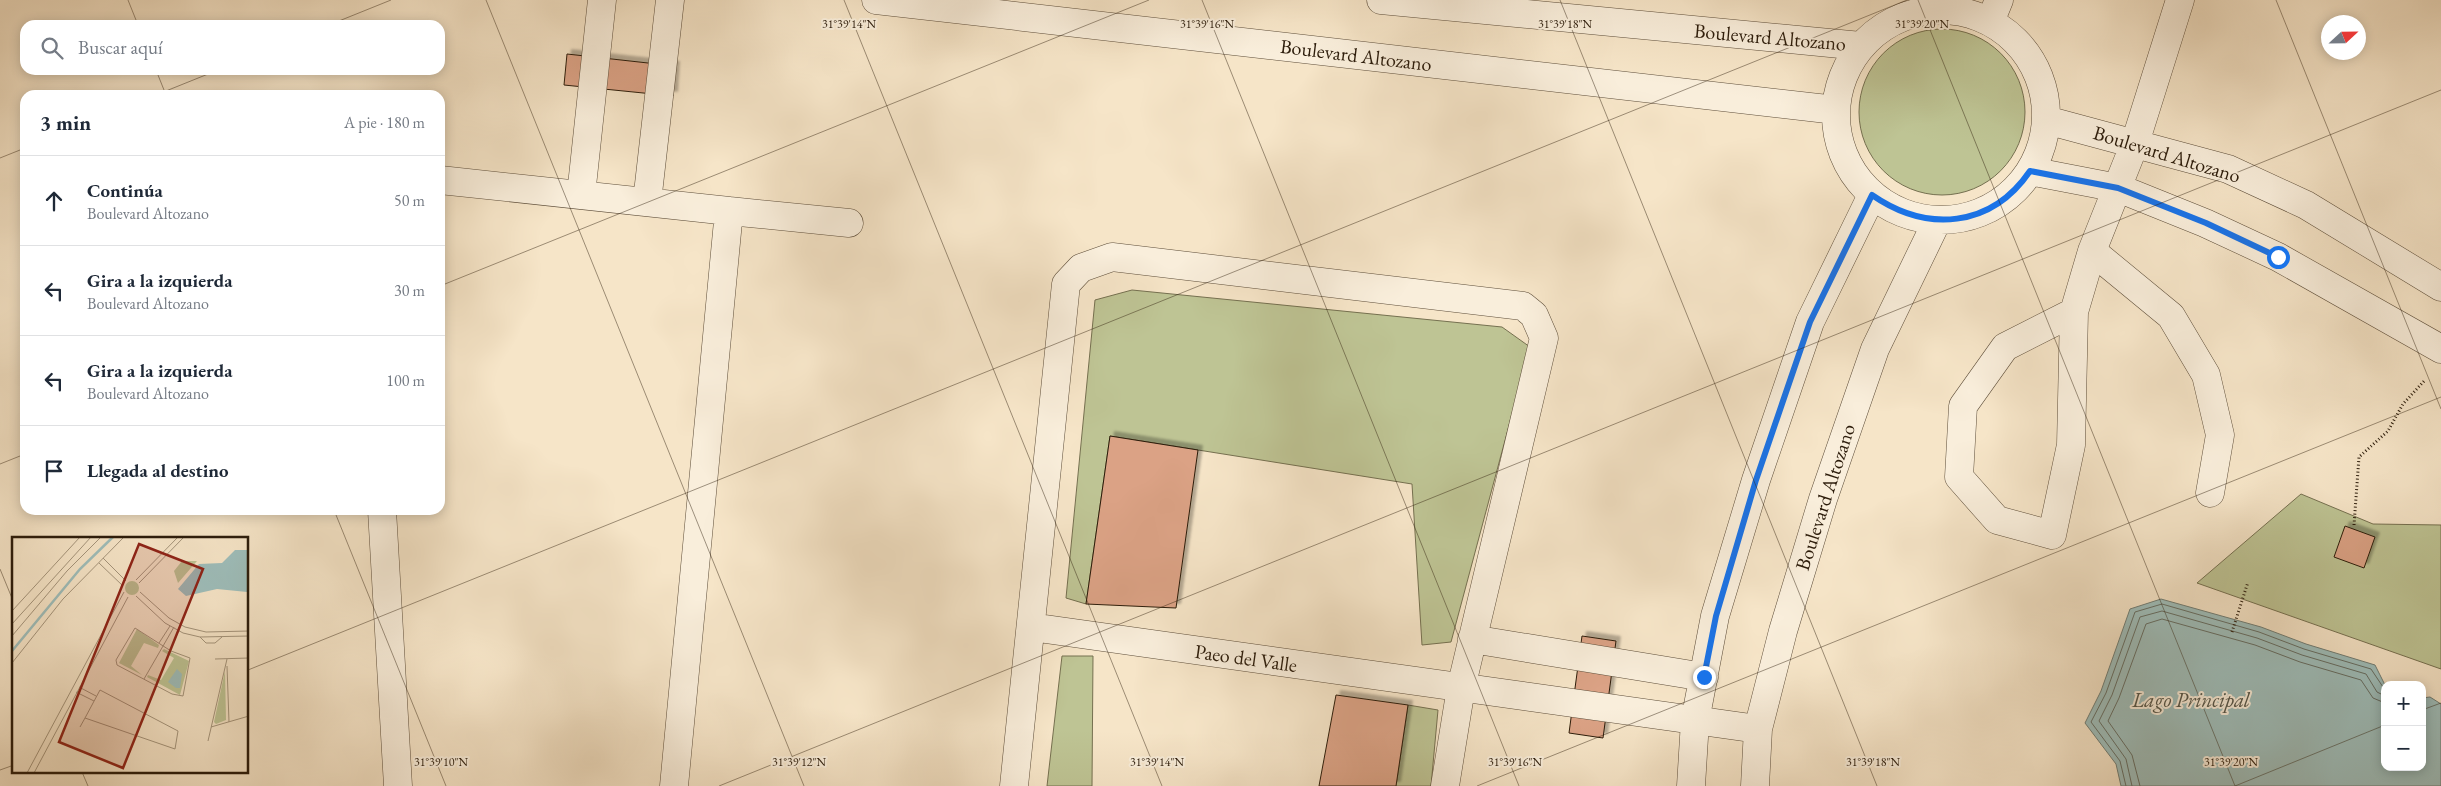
<!DOCTYPE html>
<html lang="es">
<head>
<meta charset="utf-8">
<style>
  body { margin:0; font-family:"EB Garamond",serif; background:#f6f6f7; color:#1f2937 }
  .controls { position:absolute; right:15px; bottom:15px; display:grid; overflow:hidden; border-radius:10px; box-shadow:0 2px 12px #0003 }
  .controls button { width:45px; height:45px; display:grid; place-items:center; padding:0; border:0; border-bottom:1px solid #e0e1e3; background:#fff; color:#1f2937; font:25px sans-serif }
  .compass { position:absolute; left:2321px; top:15px; width:45px; height:45px; border-radius:50%; background:#fff; box-shadow:0 2px 12px #0003; rotate:68deg }
  .stop { position:absolute; width:15px; height:15px; margin:-11px; border:4px solid #1a73e8; border-radius:50%; background:#fff }
  .stop.end { background:#1a73e8; border-color:#fff; box-shadow:0 1px 5px #0008 }
  .list { margin:0; padding:0; list-style:none }
  h2 { display:flex; justify-content:space-between; align-items:center; height:65px; margin:0; padding:0 20px; font-size:21px }
  h2 small { font-size:16px; font-weight:400; color:#747a83 }
  .list li { display:grid; grid-template-columns:32px 1fr auto; gap:15px; align-items:center; box-sizing:border-box; height:90px; padding:0 20px; border-top:1px solid #e0e1e3 }
  .list b { display:block; font-size:19px; white-space:nowrap }
  .list p { margin:0; font-size:16px; white-space:nowrap; color:#747a83 }
  .list em { font-size:16px; font-style:normal; color:#747a83 }
  .icon { flex:none; width:28px; height:28px; fill:none; stroke:currentColor; stroke-width:2; stroke-linecap:round; stroke-linejoin:round }
  .map { position:relative; flex:none; width:2441px; height:786px; overflow:hidden }
  .search { position:absolute; background:#fff; box-shadow:0 2px 12px #0003; left:20px; top:20px; width:425px; height:55px; display:flex; align-items:center; gap:12px; box-sizing:border-box; padding:0 18px; border-radius:15px; color:#747a83; font-size:19px }
  .panel { position:absolute; background:#fff; box-shadow:0 2px 12px #0003; left:20px; top:90px; width:425px; height:425px; border-radius:15px }
  .map>svg:first-child { display:block }
  .green { fill:#bec494; stroke:#757050 }
  .water { fill:#9ebebb; stroke:#707d75 }
  .lines { fill:none; stroke-linecap:round; stroke-linejoin:round }
  .shore { stroke:#656d63; stroke-width:1 }
  .building { fill:#dba285; stroke:#2c1c0b; filter:url(#shadow) }
  .minor-casing { stroke:#5e4e3a; stroke-width:29 }
  .path { stroke:#2c1c0b; stroke-width:3; stroke-dasharray:1 2.5; stroke-linecap:butt }
  .minor { stroke:#f9eedb; stroke-width:28 }
  .route { stroke:#1a73e8; stroke-width:6 }
  .ticks { fill:none; stroke:#2c1c0b; stroke-width:1; stroke-opacity:0.45 }
  .labels { text-anchor:middle; dominant-baseline:central; stroke-width:4; stroke-linejoin:round; paint-order:stroke }
  .street-label { font-size:20px; fill:#2c1c0b; stroke:#f9eedb }
  .water-label { font-size:21px; font-style:italic; fill:#545549; stroke:#f9eedb }
  .inset-river { fill:none; stroke:#9ebebb; stroke-width:2.5 }
  .inset-road { fill:none; stroke:#a5957c; stroke-width:1 }
  .view { fill:#8f2418; fill-opacity:0.15; stroke:#8f2418; stroke-width:2.5 }
  .inset-edge { fill:none; stroke:#2c1c0b; stroke-width:2.5 }
  .ticks-label { font-size:12px; text-anchor:middle; fill:#2c1c0b; stroke:#f9eedb; stroke-width:4; stroke-linejoin:round; paint-order:stroke }
</style>
</head>
<body>
<div class="map">
<svg width="2441" height="786" viewBox="0 0 2441 786">
  <defs>
    <filter id="shadow"><feDropShadow dx="4.5" dy="-4.5" stdDeviation="1" flood-color="#0004"/></filter>
  </defs>
  <rect width="100%" height="100%" fill="#f6e5c8"/>
  <filter id="stains"><feTurbulence type="fractalNoise" baseFrequency=".004" numOctaves="4"/><feColorMatrix values="0 0 0 0 .2 0 0 0 0 .09 0 0 0 0 .02 0 0 0 .5 -.17"/></filter>
  <radialGradient id="worn" r=".72"><stop offset=".6" stop-color="#630" stop-opacity="0"/><stop offset="1" stop-color="#630" stop-opacity=".3"/></radialGradient>
  <path class="green" d="M1859 112a83 83 0 1 1 166 0a83 83 0 1 1-166 0Z
    M 1132,290 L 1502,327 L 1530,347 L 1451,642 L 1422,645 L 1412,484 L 1110,436 L 1086,604 L 1066,598 L 1095,300 Z
    M 2301,494 L 2373,524 L 2441,525 L 2441,669 L 2197,583 Z
    M 1062,656 L 1093,656 L 1092,786 L 1047,786 Z
    M 1408,705 L 1438,710 L 1431,786 L 1396,786 Z"/>
  <path class="water" d="M 2161,599 L 2261,627 L 2306,644 L 2375,665 L 2385,685 L 2385,767 L 2422,767 L 2422,698 L 2430,697 L 2441,704 L 2441,786 L 2121,786 L 2116,764 L 2085,723 L 2101,691 L 2130,609 Z"/>
  <g class="lines">
    <path class="shore" d="M 2126,786 L 2120,761 L 2091,722 L 2106,693 L 2135,612 L 2162,604 L 2259,632 L 2304,649 L 2371,669 L 2385,690
      M 2132,786 L 2126,759 L 2099,721 L 2112,695 L 2140,617 L 2162,611 L 2257,638 L 2302,655 L 2366,674 L 2377,692 L 2385,696
      M 2140,786 L 2132,755 L 2108,721 L 2119,698 L 2146,624 L 2162,619 L 2255,645 L 2300,662 L 2361,680 L 2373,698 L 2385,703"/>
  </g>
  <path class="building" d="M 567,54 L 675,66 L 673,96 L 564,85 Z
    M 1110,436 L 1198,450 L 1176,608 L 1086,604 Z
    M 2345,526 L 2375,537 L 2364,568 L 2334,557 Z
    M 1582,636 L 1616,641 L 1603,738 L 1569,733 Z
    M 1336,695 L 1408,705 L 1396,786 L 1319,786 Z"/>
  <g class="lines">
    <g class="minor-casing">
      <path id="minor" d="M 876,0 L 1836,110
        M 1381,0 L 1861,46
        M1836 115a105 105 0 1 1 210 0a105 105 0 1 1-210 0Z
        M 1990,22 L 1999,0
        M 2046,120 L 2228,169 L 2306,205 L 2441,287
        M 2030,171 L 2118,188 L 2205,223 L 2278,257 L 2441,349
        M 440,180 L 729,211 L 674,786
        M 581,195 L 602,0
        M 647,202 L 670,0
        M 729,211 L 849,223
        M 2092,251 L 2171,316 L 2206,375 L 2220,435 L 2210,493
        M 2074,312 L 2005,347 L 1963,406 L 1959,477 L 1997,520 L 2052,535 L 2071,445 L 2074,312 L 2092,251 L 2135,143 L 2180,0
        M 382,510 L 398,786
        M 1031,627 L 1758,729
        M 1472,639 L 1704,677
        M 1014,786 L 1066,284 L 1081,268 L 1112,257 L 1523,306 L 1534,315 L 1544,338 L 1461,688 L 1445,786
        M 1691,786 L 1695,721 L 1715,616 L 1756,480 L 1810,322 L 1872,195
        M 1755,786 L 1758,729 L 1783,631 L 1823,499 L 1875,349 L 1937,221"/>
    </g>
    <path class="path" d="M 2354,525 L 2359,457 L 2388,431 L 2403,404 L 2425,380
      M 2232,632 L 2248,582"/>
    <use href="#minor" class="minor"/>
  </g>
  <g class="lines">
    <path class="route" d="M 1704,677 L 1716,616 L 1756,480 L 1810,322 L 1872,195 C 1927,233 1991,228 2030,171 L 2118,188 L 2206,223 L 2278,257"/>
  </g>
  <path class="ticks" d="M 128,0 L 138,25M 486,0 L 804,786M 844,0 L 1162,786M 1202,0 L 1519,786M 1560,0 L 1877,786M 1918,0 L 2235,786M 2276,0 L 2441,409M 329,25 L 391,0M 156,70 L 166,95M 156,95 L 218,70M 0,158 L 25,148M 440,286 L 1149,0M 0,464 L 25,454M 334,510 L 446,786M 0,569 L 14,603M 248,670 L 1907,0M 2422,710 L 2441,703M 0,770 L 14,765M 82,772 L 88,786M 719,786 L 2441,90M 1477,786 L 2441,397M 2235,786 L 2385,725"/>
  <g class="labels">
    <g class="street-label">
      <text transform="translate(1770 37) rotate(5)">Boulevard Altozano</text>
      <text transform="translate(1356 55) rotate(7)">Boulevard Altozano</text>
      <text transform="translate(2167 154) rotate(17)">Boulevard Altozano</text>
      <text transform="translate(1825 497) rotate(-72)">Boulevard Altozano</text>
      <text transform="translate(1246 658) rotate(8)">Paeo del Valle</text>
    </g>
    <g class="water-label">
      <text x="2191" y="699">Lago Principal</text>
    </g>
  </g>
  <g transform="translate(12 537)">
    <rect width="236" height="236" fill="#f6e5c8"/>
    <path d="M 170,24 L 185,24 L 166,46 L 162,34 ZM113 51a7 7 0 1 1 14 0a7 7 0 1 1-14 0ZM 125,92 L 147,108 L 146,111 L 132,106 L 119,129 L 130,138 L 107,126 ZM 152,112 L 177,124 L 168,158 L 135,140 L 136,138 L 149,143 L 162,121 L 150,114 ZM 213,134 L 214,183 L 204,187 L 202,185 Z" fill="#bec494"/>
    <path d="M 223,13 L 236,13 L 235,55 L 205,52 L 174,59 L 166,52 L 187,27 L 210,26 ZM 165,132 L 170,137 L 168,151 L 164,151 L 156,145 Z" fill="#9ebebb"/>
    <path class="inset-river" d="M 0,114 L 68,32 L 101,0"/>
    <path class="inset-road" d="M 91,21 L 114,44M 87,26 L 111,49M 124,43 L 166,0M 127,46 L 172,0M 128,55 L 157,81 L 173,90 L 194,95 L 237,94M 124,59 L 153,86 L 171,96 L 188,100 L 237,99M 0,74 L 68,0M 0,87 L 79,0M 123,91 L 159,114 L 178,121 L 171,159 L 160,157 L 105,128 L 104,123 ZM 0,99 L 55,34 L 89,0M 188,100 L 194,106 L 203,106 L 210,100M 147,106 L 158,89M 203,122 L 237,121M 0,126 L 51,62 L 112,0M 215,129 L 217,185M 132,142 L 162,90M 67,150 L 84,159M 64,155 L 82,164M 68,190 L 73,181 L 88,153 L 166,194 L 163,212 L 73,181M 199,190 L 237,179M 196,204 L 215,122M 15,236 L 112,55M 22,236 L 116,60"/>
    <path class="view" d="M 127,7 L 191,32 L 111,231 L 47,205 Z"/>
    <rect width="236" height="236" class="inset-edge"/>
  </g>
  <g class="ticks-label">
    <text x="849" y="28">31°39'14"N</text>
    <text x="1207" y="28">31°39'16"N</text>
    <text x="1565" y="28">31°39'18"N</text>
    <text x="1922" y="28">31°39'20"N</text>
    <text x="441" y="766">31°39'10"N</text>
    <text x="799" y="766">31°39'12"N</text>
    <text x="1157" y="766">31°39'14"N</text>
    <text x="1515" y="766">31°39'16"N</text>
    <text x="1873" y="766">31°39'18"N</text>
    <text x="2231" y="766">31°39'20"N</text>
  </g>
  <rect width="100%" height="100%" filter="url(#stains)"/>
  <rect width="100%" height="100%" fill="url(#worn)"/>
</svg>
<div class="controls">
<button>+</button>
<button>−</button>
</div>
<svg class="compass" viewBox="-18 -18 36 36"><path d="M0-13l5 13h-10z" fill="#e53935"/><path d="M0 13l5-13h-10z" fill="#747a83"/></svg>
<div class="stop" style="left:2278px;top:257px"></div>
<div class="stop end" style="left:1704px;top:677px"></div>
<div class="search"><svg class="icon" aria-label="search" viewBox="0 0 24 24"><circle cx="10" cy="10" r="6"/><path d="M15 15l6 6"/></svg>Buscar aquí</div>
<section class="panel">
<h2>3 min<small>A pie · 180 m</small></h2>
<ul class="list">
<li><svg class="icon" aria-label="ahead" viewBox="0 0 24 24"><path d="M12 20V5M6 11l6-6 6 6"/></svg><div><b>Continúa</b><p>Boulevard Altozano</p></div><em>50 m</em></li>
<li><svg class="icon" aria-label="left" viewBox="0 0 24 24"><path d="M17 20v-9H6M10 6l-5 5 5 5"/></svg><div><b>Gira a la izquierda</b><p>Boulevard Altozano</p></div><em>30 m</em></li>
<li><svg class="icon" aria-label="left" viewBox="0 0 24 24"><path d="M17 20v-9H6M10 6l-5 5 5 5"/></svg><div><b>Gira a la izquierda</b><p>Boulevard Altozano</p></div><em>100 m</em></li>
<li><svg class="icon" aria-label="arrive" viewBox="0 0 24 24"><path d="M6 21V4h12l-3 4 3 4H6"/></svg><div><b>Llegada al destino</b></div></li>
</ul>
</section>
</div>
</body>
</html>
